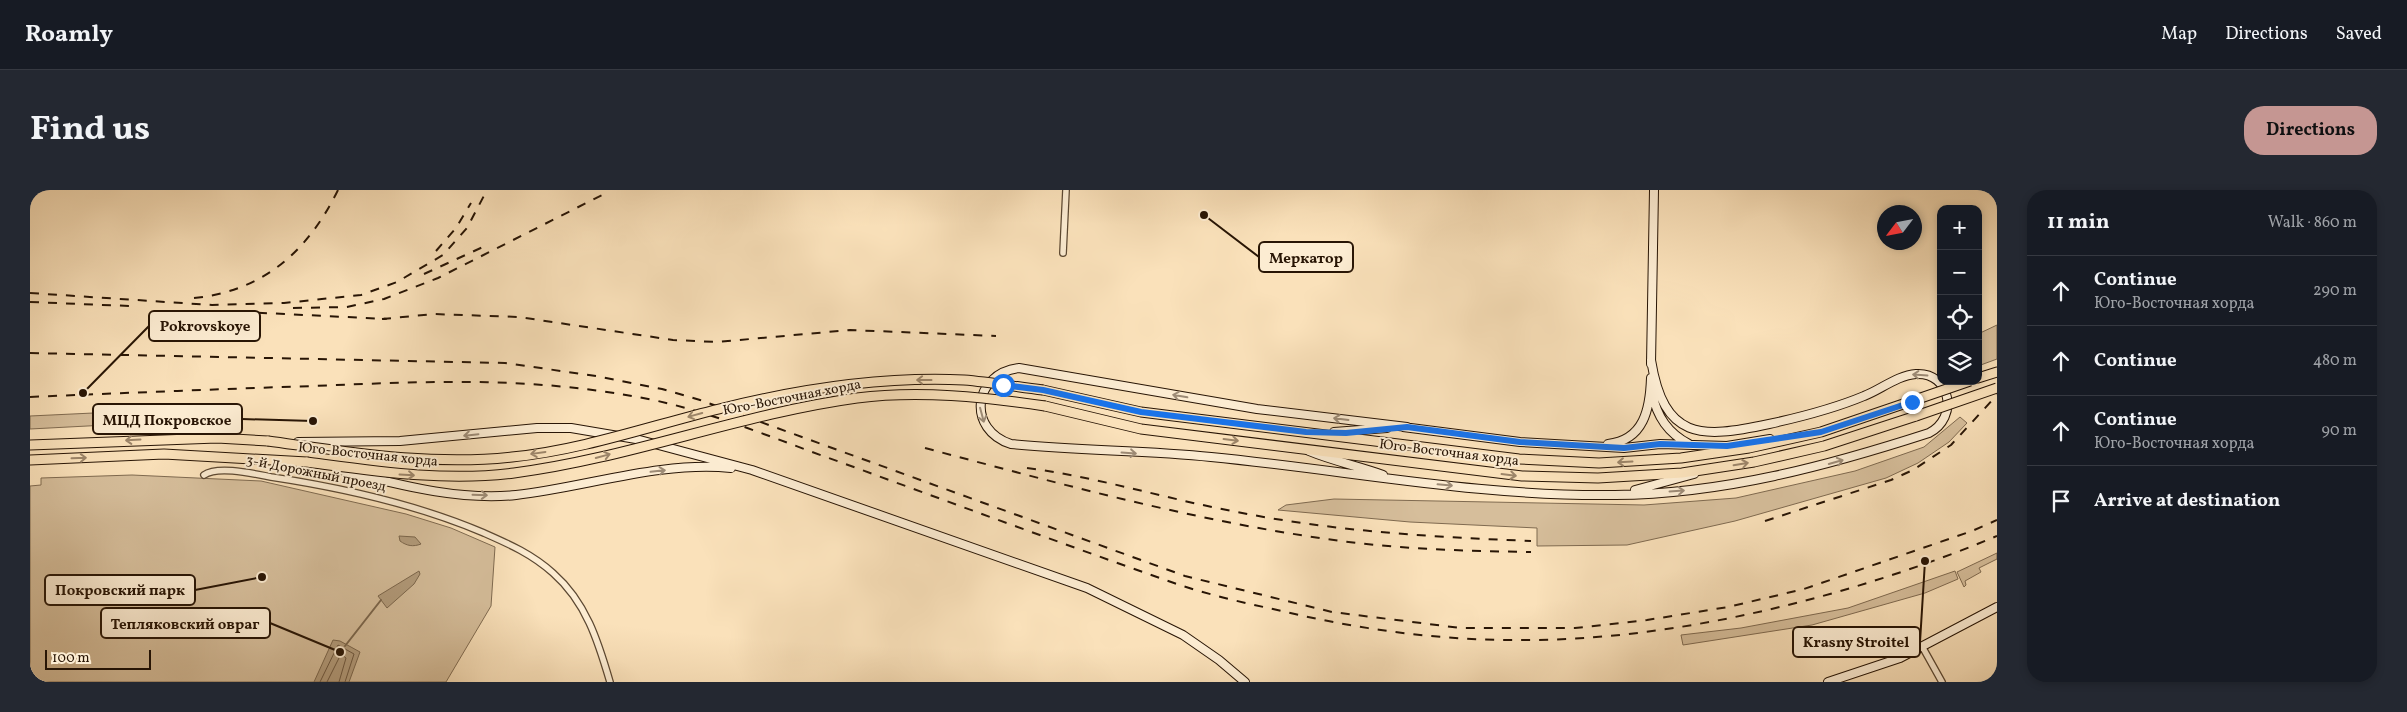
<!DOCTYPE html>
<html lang="en">
<head>
<meta charset="utf-8">
<style>
  body { margin:0; font-family:Vollkorn,serif; background:#242831; color:#f1f3f6 }
  .controls { position:absolute; right:15px; top:15px; display:grid; overflow:hidden; border-radius:10px; box-shadow:0 2px 8px #0003 }
  .controls button { width:45px; height:45px; display:grid; place-items:center; padding:0; border:0; border-bottom:1px solid #363941; background:#171b24; color:#f1f3f6; font:25px sans-serif }
  .compass { position:absolute; left:1847px; top:15px; width:45px; height:45px; border-radius:50%; background:#171b24; box-shadow:0 2px 8px #0003; rotate:238deg }
  .scale { position:absolute; left:15px; bottom:12px; width:106px; box-sizing:border-box; padding-left:5px; border:2px solid #281505; border-top:0; font-size:14px; line-height:18px; white-space:nowrap; color:#281505; -webkit-text-stroke:4px #fcecd2; paint-order:stroke }
  .stop { position:absolute; width:15px; height:15px; margin:-11px; border:4px solid #1a73e8; border-radius:50%; background:#fff }
  .stop.end { background:#1a73e8; border-color:#fff; box-shadow:0 1px 5px #0008 }
  .list { margin:0; padding:0; list-style:none }
  h2 { display:flex; justify-content:space-between; align-items:center; height:65px; margin:0; padding:0 20px; font-size:21px }
  h2 small { font-size:16px; font-weight:400; color:#9ea1a6 }
  .list li { display:grid; grid-template-columns:32px 1fr auto; gap:15px; align-items:center; box-sizing:border-box; height:70px; padding:0 20px; border-top:1px solid #363941 }
  .list b { display:block; font-size:19px; white-space:nowrap }
  .list p { margin:0; font-size:16px; white-space:nowrap; color:#9ea1a6 }
  .list em { font-size:16px; font-style:normal; color:#9ea1a6 }
  .icon { flex:none; width:28px; height:28px; fill:none; stroke:currentColor; stroke-width:2; stroke-linecap:round; stroke-linejoin:round }
  .map { position:relative; flex:none; width:1967px; height:492px; overflow:hidden; border-radius:20px }
  header { display:flex; align-items:center; gap:30px; box-sizing:border-box; height:70px; padding:0 25px; background:#171b24; border-bottom:1px solid #363941 }
  header strong { font-size:24px }
  nav { display:flex; gap:28px; margin-inline-start:auto; font-size:18px }
  .intro { display:flex; align-items:center; justify-content:space-between; box-sizing:border-box; height:120px; padding:0 30px }
  h1 { margin:0; font-size:35px }
  .button { padding:12px 22px; border-radius:20px; background:#c59692; color:#111; font-size:18px; font-weight:700 }
  main { display:flex; gap:30px; padding:0 30px }
  aside { flex:1; background:#171b24; border-radius:20px; box-shadow:0 2px 8px #0003 }
  .map>svg:first-child { display:block }
  .green { fill:#d6be9b; stroke:#7f6a50 }
  .water { fill:#b39c7c; stroke:#7b664c }
  .lines { fill:none; stroke-linecap:round; stroke-linejoin:round }
  .shore { stroke:#6e5840; stroke-width:1 }
  .stream { stroke:#7b664c; stroke-width:2 }
  .street-casing { stroke:#5c4832; stroke-width:8 }
  .secondary-casing { stroke:#281505; stroke-width:10 }
  .primary-casing { stroke:#281505; stroke-width:11 }
  .street { stroke:#fcecd2; stroke-width:5.5 }
  .secondary { stroke:#fcecd2; stroke-width:8 }
  .primary { stroke:#fae1ba; stroke-width:9 }
  .rail { stroke:#281505; stroke-width:2; stroke-dasharray:9 9; stroke-linecap:butt }
  .primary-bridge-casing { stroke:#281505; stroke-width:11; stroke-linecap:butt }
  .primary-bridge { stroke:#fae1ba; stroke-width:9 }
  .oneway { stroke:#9d8b76 }
  .oneway2 { stroke:#9c8569 }
  .route { stroke:#1a73e8; stroke-width:6 }
  .labels { text-anchor:middle; dominant-baseline:central; stroke-width:4; stroke-linejoin:round; paint-order:stroke }
  .street-label { font-size:14px; fill:#281505; stroke:#fcecd2 }
  .leader { fill:none; stroke:#281505; stroke-width:2 }
  .callout-dot { fill:#281505; stroke:#fcecd2; stroke-width:2 }
  .callout { fill:#fcecd2; stroke:#281505; stroke-width:2 }
  .callout-label { font-size:15px; text-anchor:middle; font-weight:bold; fill:#281505 }
</style>
</head>
<body>
<header>
<strong>Roamly</strong>
<nav><a>Map</a><a>Directions</a><a>Saved</a></nav>
</header>
<div class="intro"><h1>Find us</h1><a class="button">Directions</a></div>
<main>
<div class="map">
<svg width="1967" height="492" viewBox="0 0 1967 492">
  <rect width="100%" height="100%" fill="#fae1ba"/>
  <filter id="stains"><feTurbulence type="fractalNoise" baseFrequency=".004" numOctaves="4"/><feColorMatrix values="0 0 0 0 .2 0 0 0 0 .09 0 0 0 0 .02 0 0 0 .5 -.17"/></filter>
  <radialGradient id="worn" r=".72"><stop offset=".6" stop-color="#630" stop-opacity="0"/><stop offset="1" stop-color="#630" stop-opacity=".3"/></radialGradient>
  <path class="green" d="M 1967,135 L 1967,169 L 1948,176 L 1948,144 Z
    M 190,217 L 193,231 L 150,229 L 115,233 L 0,239 L 0,226 Z
    M 1930,227 L 1937,233 L 1919,252 L 1888,273 L 1856,288 L 1705,331 L 1597,355 L 1507,356 L 1507,338 L 1380,332 L 1248,320 L 1256,315 L 1304,309 L 1614,315 L 1706,308 L 1825,281 L 1894,257 Z
    M 102,285 L 231,291 L 376,324 L 421,338 L 465,357 L 461,416 L 416,492 L 0,492 L 0,296 L 11,295 L 11,288 Z
    M 1967,363 L 1967,369 L 1949,378 L 1951,382 L 1935,391 L 1936,395 L 1934,397 L 1927,382 Z
    M 1925,381 L 1928,389 L 1895,403 L 1782,435 L 1653,455 L 1651,445 L 1711,438 L 1818,418 Z"/>
  <path class="water" d="M 369,346 L 385,347 L 391,354 C 383,357 377,356 370,351 Z
    M 389,381 L 390,384 L 384,394 L 357,418 L 348,406 Z
    M 303,450 L 310,451 L 330,462 L 319,492 L 284,492 Z"/>
  <g class="lines">
    <path class="shore" d="M 290,492 L 308,455 L 324,464 L 315,492
      M 297,492 L 311,464 L 316,468 L 309,492"/>
    <path class="stream" d="M 315,456 L 351,410"/>
    <g class="street-casing">
      <path id="street" d="M 1033,63 L 1036,0
        M 174,285 C 188,275 225,284 241,287 C 314,298 386,314 454,343 C 479,354 502,364 523,383 C 556,412 568,451 580,492
        M 1893,458 L 1912,492"/>
    </g>
    <g class="secondary-casing">
      <path id="secondary" d="M 1621,174 L 1624,0
        M 1622,203 C 1627,227 1638,243 1659,254
        M 1373,237 L 1490,252 L 1594,258 L 1630,254 L 1697,256 L 1740,249
        M 1377,237 L 1227,219 L 989,178 C 942,184 937,240 981,254 C 1048,261 1115,260 1181,267 C 1316,280 1449,307 1585,305 C 1693,304 1797,276 1899,243 C 1929,228 1921,182 1886,184 C 1868,185 1850,200 1834,206 C 1803,219 1771,227 1739,234 C 1670,249 1634,250 1621,170
        M 1304,242 L 1357,238
        M 268,252 L 370,251 L 507,238 L 541,238 L 606,249 L 722,280 L 1057,398 L 1153,445 L 1189,470 L 1215,492
        M 1578,254 C 1614,250 1620,219 1621,188
        M 1279,261 C 1303,271 1328,276 1353,285
        M 310,280 C 367,294 427,311 486,305 C 557,297 629,271 701,278
        M 1605,300 L 1664,284
        M 1798,492 L 1870,468 L 1967,417"/>
    </g>
    <g class="primary-casing">
      <path id="primary" d="M 1948,188 L 1967,182
        M 1013,200 L 1111,222 L 1489,269 L 1569,273 L 1651,268 L 1719,258 L 1791,242 L 1882,211
        M 1015,216 L 1111,239 L 1492,286 L 1568,288 L 1652,283 L 1724,272 L 1794,256 L 1886,226
        M 0,255 L 187,248 L 238,251
        M 0,270 L 134,264 L 277,272"/>
    </g>
    <use href="#street" class="street"/>
    <use href="#secondary" class="secondary"/>
    <use href="#primary" class="primary"/>
    <path class="rail" d="M 406,61 L 426,38 L 441,13
      M 394,84 L 455,56
      M 0,103 L 182,115 L 254,113 L 331,105 L 367,92 L 413,65 L 437,38 L 457,0
      M 164,108 C 234,101 278,61 308,0
      M 0,112 L 100,116
      M 263,118 L 317,117 L 354,109 L 408,88 L 578,2
      M 192,121 L 357,129
      M 352,129 L 404,124 L 489,127 L 643,150 L 687,152 L 820,140 L 966,146
      M 0,163 L 475,173 L 566,186 L 632,199 L 670,210 L 1155,386 L 1302,422 L 1431,438 L 1545,438 L 1617,430 L 1698,417 L 1774,399 L 1942,341 L 1967,330
      M 0,207 C 95,203 189,199 284,196 C 404,191 509,186 628,211 C 690,225 750,251 810,272 C 922,313 1033,354 1144,393 C 1176,404 1210,412 1243,419 C 1322,438 1402,450 1484,450 C 1642,452 1821,407 1967,346
      M 895,258 C 1027,293 1161,330 1297,349 C 1364,359 1433,361 1501,362
      M 997,278 C 1067,287 1133,308 1202,321 C 1301,341 1400,347 1501,351
      M 1735,331 L 1861,290 L 1883,280 L 1921,255 L 1967,205"/>
    <g class="primary-bridge-casing">
      <path id="primary-bridge" d="M 1882,211 L 1940,191
        M 1886,226 L 1967,198
        M 238,251 C 319,262 400,276 482,267 C 552,260 620,236 689,219 C 769,199 851,186 934,190 C 960,192 987,197 1013,200
        M 277,272 C 345,281 415,292 484,283 C 600,268 710,224 827,208 C 889,200 954,207 1015,216"/>
    </g>
    <use href="#primary-bridge" class="primary-bridge"/>
  </g>
  <defs><path id="oneway-shaft" d="M-6 0H5M1.5-3L5.5 0L1.5 3" fill="none" stroke-width="1.6" stroke-linecap="round" stroke-linejoin="round" transform="scale(1.25)"/></defs>
  <g class="oneway">
    <use href="#oneway-shaft" transform="translate(1890 185) rotate(-176)"/>
    <use href="#oneway-shaft" transform="translate(1150 206) rotate(-170)"/>
    <use href="#oneway-shaft" transform="translate(952 225) rotate(75)"/>
    <use href="#oneway-shaft" transform="translate(1311 229) rotate(-173)"/>
    <use href="#oneway-shaft" transform="translate(441 245) rotate(174)"/>
    <use href="#oneway-shaft" transform="translate(1099 263) rotate(4)"/>
    <use href="#oneway-shaft" transform="translate(1806 272) rotate(-16)"/>
    <use href="#oneway-shaft" transform="translate(628 281) rotate(-6)"/>
    <use href="#oneway-shaft" transform="translate(1415 295) rotate(5)"/>
    <use href="#oneway-shaft" transform="translate(1647 301) rotate(-4)"/>
    <use href="#oneway-shaft" transform="translate(450 305) rotate(2)"/>
  </g>
  <g class="oneway2">
    <use href="#oneway-shaft" transform="translate(894 190) rotate(180)"/>
    <use href="#oneway-shaft" transform="translate(665 225) rotate(165)"/>
    <use href="#oneway-shaft" transform="translate(103 250) rotate(177)"/>
    <use href="#oneway-shaft" transform="translate(1201 250) rotate(7)"/>
    <use href="#oneway-shaft" transform="translate(508 263) rotate(172)"/>
    <use href="#oneway-shaft" transform="translate(573 266) rotate(-15)"/>
    <use href="#oneway-shaft" transform="translate(49 268) rotate(-2)"/>
    <use href="#oneway-shaft" transform="translate(1595 272) rotate(177)"/>
    <use href="#oneway-shaft" transform="translate(1711 274) rotate(-9)"/>
    <use href="#oneway-shaft" transform="translate(377 285) rotate(3)"/>
    <use href="#oneway-shaft" transform="translate(1479 285) rotate(7)"/>
  </g>
  <g class="lines">
    <path class="route" d="M 973,195 L 1013,200 L 1111,222 L 1276,242 L 1316,243 L 1377,237 L 1490,252 L 1594,258 L 1630,254 L 1697,256 L 1791,242 L 1882,212"/>
  </g>
  <g class="labels">
    <g class="street-label">
      <text transform="translate(762 208) rotate(-11)">Юго-Восточная хорда</text>
      <text transform="translate(1419 263) rotate(7)">Юго-Восточная хорда</text>
      <text transform="translate(338 265) rotate(6)">Юго-Восточная хорда</text>
      <text transform="translate(286 284) rotate(11)">3-й Дорожный проезд</text>
    </g>
  </g>
  <path class="leader" d="M1174 25L1229 67M53 203L119 136M283 231L212 229M232 387L165 400M310 462L240 433M1895 371L1890 452"/>
  <g class="callout-dot">
    <circle cx="1174" cy="25" r="5"/>
    <circle cx="53" cy="203" r="5"/>
    <circle cx="283" cy="231" r="5"/>
    <circle cx="232" cy="387" r="5"/>
    <circle cx="310" cy="462" r="5"/>
    <circle cx="1895" cy="371" r="5"/>
  </g>
  <g class="callout">
    <rect x="1229" y="52" width="94" height="30" rx="5"/>
    <rect x="119" y="121" width="111" height="30" rx="5"/>
    <rect x="63" y="214" width="149" height="30" rx="5"/>
    <rect x="15" y="385" width="150" height="30" rx="5"/>
    <rect x="71" y="418" width="169" height="30" rx="5"/>
    <rect x="1763" y="437" width="127" height="30" rx="5"/>
  </g>
  <g class="callout-label">
    <text x="1276" y="73">Меркатор</text>
    <text x="175" y="141">Pokrovskoye</text>
    <text x="137" y="235">МЦД Покровское</text>
    <text x="90" y="405">Покровский парк</text>
    <text x="155" y="439">Тепляковский овраг</text>
    <text x="1826" y="457">Krasny Stroitel</text>
  </g>
  <rect width="100%" height="100%" filter="url(#stains)"/>
  <rect width="100%" height="100%" fill="url(#worn)"/>
</svg>
<div class="controls">
<button>+</button>
<button>−</button>
<button><svg class="icon" aria-label="locate" viewBox="0 0 24 24"><circle cx="12" cy="12" r="6"/><path d="M12 2v4M12 18v4M2 12h4M18 12h4"/></svg></button>
<button><svg class="icon" aria-label="layers" viewBox="0 0 24 24"><path d="M12 4l9 5-9 5-9-5zM3 14l9 5 9-5"/></svg></button>
</div>
<svg class="compass" viewBox="-18 -18 36 36"><path d="M0-13l5 13h-10z" fill="#e53935"/><path d="M0 13l5-13h-10z" fill="#9ea1a6"/></svg>
<div class="scale">100 m</div>
<div class="stop" style="left:973px;top:195px"></div>
<div class="stop end" style="left:1882px;top:212px"></div>
</div>
<aside>
<h2>11 min<small>Walk · 860 m</small></h2>
<ul class="list">
<li><svg class="icon" aria-label="ahead" viewBox="0 0 24 24"><path d="M12 20V5M6 11l6-6 6 6"/></svg><div><b>Continue</b><p>Юго-Восточная хорда</p></div><em>290 m</em></li>
<li><svg class="icon" aria-label="ahead" viewBox="0 0 24 24"><path d="M12 20V5M6 11l6-6 6 6"/></svg><div><b>Continue</b></div><em>480 m</em></li>
<li><svg class="icon" aria-label="ahead" viewBox="0 0 24 24"><path d="M12 20V5M6 11l6-6 6 6"/></svg><div><b>Continue</b><p>Юго-Восточная хорда</p></div><em>90 m</em></li>
<li><svg class="icon" aria-label="arrive" viewBox="0 0 24 24"><path d="M6 21V4h12l-3 4 3 4H6"/></svg><div><b>Arrive at destination</b></div></li>
</ul>
</aside>
</main>
</body>
</html>
